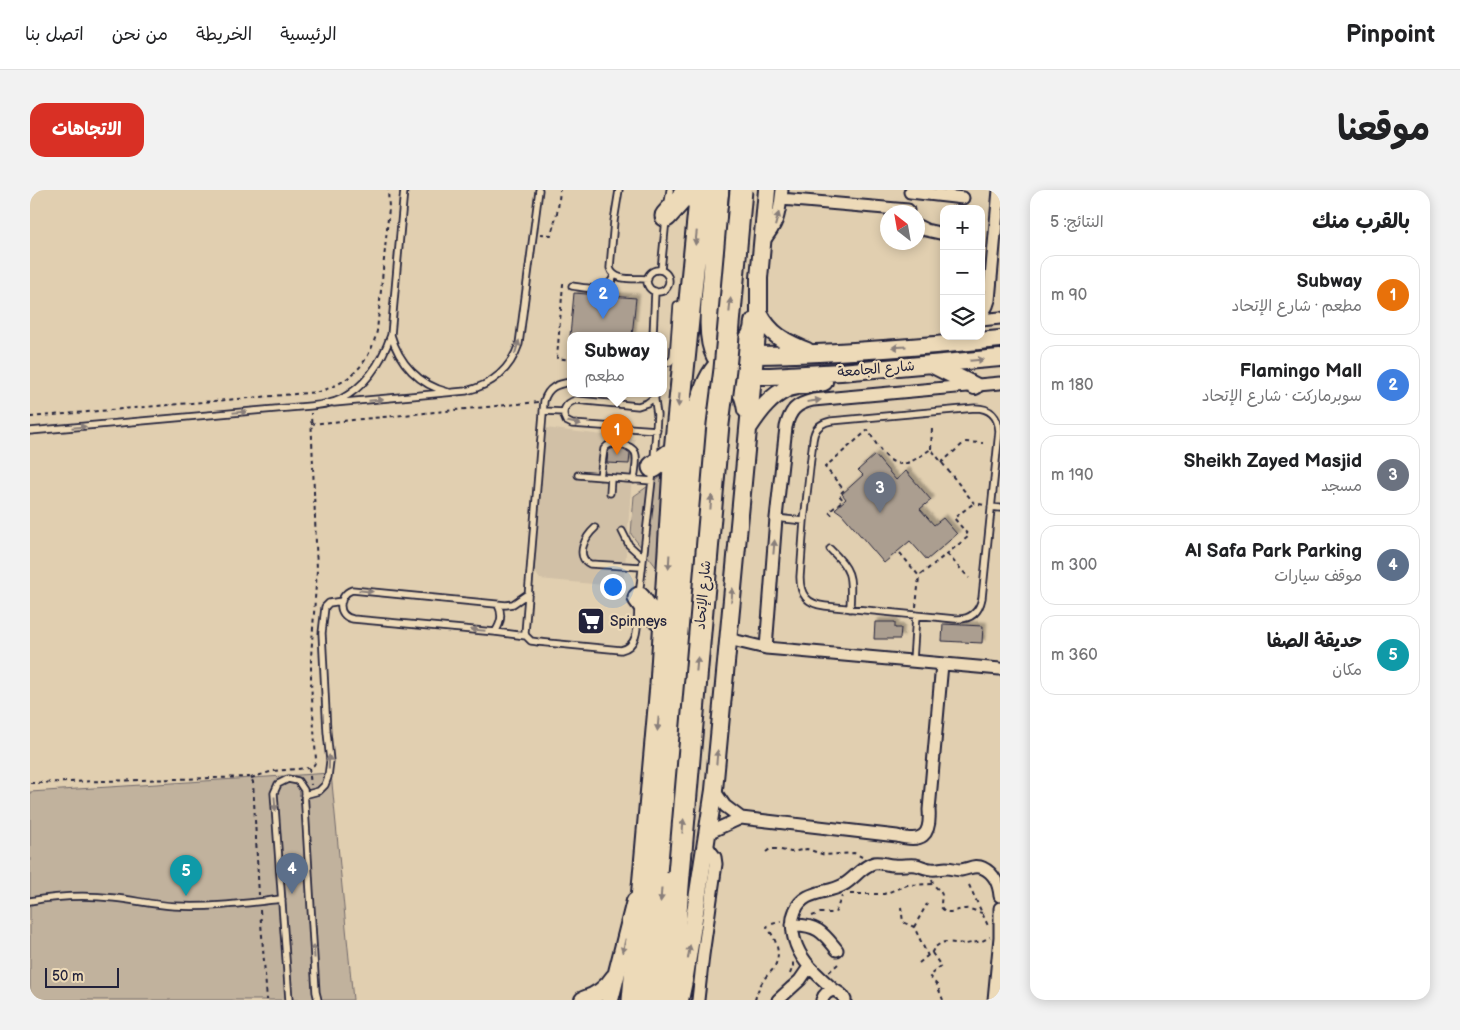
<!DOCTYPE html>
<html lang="ar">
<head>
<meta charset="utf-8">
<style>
  body { margin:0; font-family:"Balsamiq Sans","Playpen Sans Arabic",sans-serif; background:#f2f2f2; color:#202124; direction:rtl }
  .controls { position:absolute; right:15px; top:15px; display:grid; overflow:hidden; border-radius:10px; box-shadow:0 2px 12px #0003 }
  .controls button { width:45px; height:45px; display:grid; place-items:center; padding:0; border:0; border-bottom:1px solid #e0e0e0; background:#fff; color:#202124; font:25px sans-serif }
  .compass { position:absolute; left:850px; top:15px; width:45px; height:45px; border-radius:50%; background:#fff; box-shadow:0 2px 12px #0003; rotate:329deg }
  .scale { position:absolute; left:15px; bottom:12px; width:74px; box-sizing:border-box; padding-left:5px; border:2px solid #22223b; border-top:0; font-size:14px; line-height:18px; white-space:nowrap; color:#22223b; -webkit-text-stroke:4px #eddab8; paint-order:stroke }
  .you { position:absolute; left:582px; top:396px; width:18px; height:18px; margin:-12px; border:4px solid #fff; border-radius:50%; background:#1a73e8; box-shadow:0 0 0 8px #1a73e833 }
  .badge { display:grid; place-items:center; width:32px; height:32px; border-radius:50%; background:#d93025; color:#fff; font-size:16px; font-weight:700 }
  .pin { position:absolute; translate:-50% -41px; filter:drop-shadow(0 1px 2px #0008) }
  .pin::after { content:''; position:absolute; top:26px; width:18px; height:15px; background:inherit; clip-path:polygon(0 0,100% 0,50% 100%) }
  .popup { position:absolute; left:537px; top:142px; width:100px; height:65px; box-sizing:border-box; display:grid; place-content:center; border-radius:10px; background:#fff; filter:drop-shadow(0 1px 4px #0005); font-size:16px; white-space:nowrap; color:#757577 }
  .popup b { font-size:19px; color:#202124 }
  .popup::after { content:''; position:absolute; left:50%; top:100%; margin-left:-10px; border:10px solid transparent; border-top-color:#fff }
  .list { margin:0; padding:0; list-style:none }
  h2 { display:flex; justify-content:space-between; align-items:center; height:65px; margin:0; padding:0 20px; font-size:21px }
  h2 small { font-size:16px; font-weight:400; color:#757577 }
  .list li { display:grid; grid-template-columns:32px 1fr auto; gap:15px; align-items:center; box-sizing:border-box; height:80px; margin:0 10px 10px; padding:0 10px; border:1px solid #e0e0e0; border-radius:15px }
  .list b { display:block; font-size:19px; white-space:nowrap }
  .list p { margin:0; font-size:16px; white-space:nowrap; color:#757577 }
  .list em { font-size:16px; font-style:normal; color:#757577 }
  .icon { flex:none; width:28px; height:28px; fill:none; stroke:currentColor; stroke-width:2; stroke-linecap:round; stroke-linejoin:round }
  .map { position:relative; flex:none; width:970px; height:810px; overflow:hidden; direction:ltr; border-radius:15px }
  header { display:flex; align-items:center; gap:30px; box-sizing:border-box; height:70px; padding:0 25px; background:#fff; border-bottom:1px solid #e0e0e0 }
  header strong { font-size:24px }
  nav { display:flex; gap:28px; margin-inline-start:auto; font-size:18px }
  .intro { display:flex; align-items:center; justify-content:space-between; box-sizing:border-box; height:120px; padding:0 30px }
  h1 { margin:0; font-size:35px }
  .button { padding:12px 22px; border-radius:15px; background:#d93025; color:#fff; font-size:18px; font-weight:700 }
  main { display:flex; gap:30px; padding:0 30px }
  aside { flex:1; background:#fff; border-radius:15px; box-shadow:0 2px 12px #0003 }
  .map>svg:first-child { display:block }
  .built { fill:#d1c0a6 }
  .green { fill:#c1b29d; stroke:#726a6c }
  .building { fill:#ab9e90; stroke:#22223b; filter:url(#shadow) }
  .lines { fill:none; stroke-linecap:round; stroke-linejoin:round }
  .lane-casing { stroke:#22223b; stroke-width:9 }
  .street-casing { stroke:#22223b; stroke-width:15 }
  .secondary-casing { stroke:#22223b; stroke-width:20 }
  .highway-casing { stroke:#22223b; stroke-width:25 }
  .path { stroke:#22223b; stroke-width:2; stroke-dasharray:4 4; stroke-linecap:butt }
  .lane { stroke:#eddab8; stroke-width:5.5 }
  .street { stroke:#eddab8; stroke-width:11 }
  .secondary { stroke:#eddab8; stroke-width:16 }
  .highway { stroke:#eddab8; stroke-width:21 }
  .highway-bridge-casing { stroke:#22223b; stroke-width:25; stroke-linecap:butt }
  .highway-bridge { stroke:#eddab8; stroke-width:21 }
  .oneway { fill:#887e7a }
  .labels { text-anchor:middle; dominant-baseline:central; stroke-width:4.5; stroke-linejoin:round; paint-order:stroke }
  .street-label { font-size:14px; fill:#22223b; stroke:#eddab8 }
  .poi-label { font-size:14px; fill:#22223b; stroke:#eddab8; text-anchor:start }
</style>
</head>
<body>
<header>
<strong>Pinpoint</strong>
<nav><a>الرئيسية</a><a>الخريطة</a><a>من نحن</a><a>اتصل بنا</a></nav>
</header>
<div class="intro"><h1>موقعنا</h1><a class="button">الاتجاهات</a></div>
<main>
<aside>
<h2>بالقرب منك<small>النتائج: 5</small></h2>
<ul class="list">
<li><span class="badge" style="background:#e8710a">1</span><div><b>Subway</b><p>مطعم · شارع الإتحاد</p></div><em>90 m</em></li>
<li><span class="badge" style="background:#3f7fe0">2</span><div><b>Flamingo Mall</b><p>سوبرماركت · شارع الإتحاد</p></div><em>180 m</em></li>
<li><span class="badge" style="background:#6b7280">3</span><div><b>Sheikh Zayed Masjid</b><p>مسجد</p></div><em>190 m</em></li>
<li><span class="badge" style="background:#5c6f8a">4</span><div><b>Al Safa Park Parking</b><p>موقف سيارات</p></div><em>300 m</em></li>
<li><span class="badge" style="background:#0f9aa8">5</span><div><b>حديقة الصفا</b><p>مكان</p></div><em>360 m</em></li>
</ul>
</aside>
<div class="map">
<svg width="970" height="810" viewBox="0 0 970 810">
  <defs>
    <filter id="shadow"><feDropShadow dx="3.5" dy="-3.5" stdDeviation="1" flood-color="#0004"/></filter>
  </defs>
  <rect width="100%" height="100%" fill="#e1cfb0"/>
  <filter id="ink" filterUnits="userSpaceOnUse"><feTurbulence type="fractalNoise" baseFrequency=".02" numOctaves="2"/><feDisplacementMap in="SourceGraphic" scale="10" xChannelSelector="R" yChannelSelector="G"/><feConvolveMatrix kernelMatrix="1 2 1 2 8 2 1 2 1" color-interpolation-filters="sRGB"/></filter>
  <g filter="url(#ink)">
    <path class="built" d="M 516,238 L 605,249 L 594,388 L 584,396 L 510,389 L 504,381 Z"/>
    <path class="green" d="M 638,282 L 630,382 L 601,344 L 604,306 Z
      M 301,583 L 323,810 L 0,810 L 0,602 Z"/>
    <path class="building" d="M 544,103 L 606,108 L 602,146 L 540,146 Z
      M 585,258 L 594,260 L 600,264 L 599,274 L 577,273 L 578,261 L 581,259 Z
      M 845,265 L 866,290 L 876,281 L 901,310 L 890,319 L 904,335 L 913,328 L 927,344 L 897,370 L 880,351 L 854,373 L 812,324 L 805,319 L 816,309 L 812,304 L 833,285 L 828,280 Z
      M 845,432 L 865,432 L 865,438 L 871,438 L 870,449 L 844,449 Z
      M 913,434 L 953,436 L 952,453 L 912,451 Z"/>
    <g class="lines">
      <g class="lane-casing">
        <path id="lane" d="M 589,0 L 584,31 L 580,78 C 584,92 605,88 618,89
          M 638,13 L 640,0
          M 631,80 L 636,29
          M617 91a11 11 0 1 1 22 0a11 11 0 1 1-22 0Z
          M 542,96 C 558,98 577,104 584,86
          M 361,145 C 369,173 389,195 418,202
          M 623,146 L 625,101
          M 633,173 L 640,172 L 643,168 L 647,115
          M 625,207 L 617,213 L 608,216 L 546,210 C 535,213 531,222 536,231 L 542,234 L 627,240
          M 304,213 L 436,201 C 462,195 480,180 489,154 L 509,0
          M 945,218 C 960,218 968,226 969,241 L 952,408 C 949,423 940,430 925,429 L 795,416 C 777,414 770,405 770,387 L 774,331 L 783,250 C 784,239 790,233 801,231 Z
          M 513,221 L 534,222
          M 0,241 L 280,216 C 291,215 301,214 311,209 C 336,196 352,171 361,145 L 374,0
          M 624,269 L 627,225 L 624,204
          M 548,285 L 622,291
          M 570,287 L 574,259 C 578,254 581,253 588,254 C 613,257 606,270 604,290
          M 580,303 L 581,288
          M 961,317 L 970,318
          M 746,328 L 774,331
          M 565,338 C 556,346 544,366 560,374 L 611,377
          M 592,341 L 599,355 L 612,367
          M 800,359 C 824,382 821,388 820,419
          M 499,403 L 483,414 L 476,415 L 322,400 C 308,405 306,426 323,429 L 465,442 L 496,446 L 501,451 L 508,452 L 591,460 C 610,456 607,433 608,417
          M 609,406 L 623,281
          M 465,442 C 471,433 473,425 468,415
          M 496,446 L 495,443 L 514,211 C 518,197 527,194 541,192
          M 883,471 L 886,425
          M 274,605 L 289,601 L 295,595 L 298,587 L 300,571 L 297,542 L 292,443 L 295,417 L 299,413 L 312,411
          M 0,711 C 28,706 55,705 84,708 C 104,710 124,715 145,716 C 181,718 217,713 252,709
          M 259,810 L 244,603 L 248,594 L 258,589 L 268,591 L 274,600 L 286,802 L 288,810"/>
      </g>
      <g class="street-casing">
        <path id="street" d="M 880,2 L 933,8
          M 751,9 L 878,20
          M 888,36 L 896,40 L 914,44
          M 732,53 C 749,33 749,25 752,0
          M 951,126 L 957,116 L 959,110 L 969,0
          M 951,130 L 970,128
          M 698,449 L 736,458 L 970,479
          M 736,458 L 746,328 L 756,237 C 760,220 766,214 783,210 L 970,193
          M 684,600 L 695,616 L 711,628 L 867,646 C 892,653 901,646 899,620 L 912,474
          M 678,643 L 711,628
          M 762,735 C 786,734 793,742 807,760
          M 668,810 L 673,765 L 686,674 L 685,667 L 676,655
          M 748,810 L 770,790 L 779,777
          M 792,810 C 794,804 798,801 804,800
          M 815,810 C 812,802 807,803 802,798 C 784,782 767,768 763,743 C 762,736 762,728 765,721 C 773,700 797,704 813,695 C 824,689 832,676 844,673 C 851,672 857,675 863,675 C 871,676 879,674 886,675 C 891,676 896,679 901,679 C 906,680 911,678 916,678 C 921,678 926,680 931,680 C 939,679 945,674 953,678 C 964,683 969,695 970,706
          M 964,810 L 970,747 L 970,718"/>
      </g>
      <g class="secondary-casing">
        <path id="secondary" d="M 729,123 C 740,145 755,152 777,161
          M 690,147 C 706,163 722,152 723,132
          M 725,165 C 806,164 889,157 970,149
          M 901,174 L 945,196
          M 723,186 L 740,186 L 811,182 L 970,168
          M 684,205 L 689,200 L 703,196 C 713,201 714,209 716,220
          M 719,237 C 729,222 741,205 759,198 C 770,194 783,195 794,192
          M 553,810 C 566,806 577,798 584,787
          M 580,810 L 605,711
          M 650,810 L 655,786 L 684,600 L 729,123 L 729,88 L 737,0"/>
      </g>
      <g class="highway-casing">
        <path id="highway" d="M 688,0 C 685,23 685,46 685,69 C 685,95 675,143 687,165 C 695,177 709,183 723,186
          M 636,26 L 659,0
          M 623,277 L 645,261
          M 609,408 L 620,423 L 636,433
          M 603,810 L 631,495 L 645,261 L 671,0
          M 623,810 L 667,226 C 678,193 682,164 725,165
          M 639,810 L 649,684"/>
      </g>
      <path class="path" d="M 510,44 L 521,45 L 528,19 L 530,0
        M 534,94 L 533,94 L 527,168 L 541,170
        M 0,227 L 288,202 C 321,192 339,174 347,141 L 359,18 L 358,0
        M 281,234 L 508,212
        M 901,259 L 902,238
        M 911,273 L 935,252 L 953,253
        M 802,325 L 799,322 L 813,310 L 809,305 L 814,300 L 795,277 L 838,240 C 846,253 858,279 877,273 C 886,270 893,264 901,259 L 944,313 L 954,315
        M 870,363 L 889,386 L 939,346 L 924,328 L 944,313
        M 917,364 L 939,388
        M 886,417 L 889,387
        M 279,578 L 281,595
        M 221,588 L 243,581 L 279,578 L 284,575 L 286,570 L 281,492 L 281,467 L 287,380 L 281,223
        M 0,593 L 220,587 L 223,592 L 229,705
        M 736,662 L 740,659 L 746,659 L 761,662 L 777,659 L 795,665 L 824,663 L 832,667
        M 902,689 L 903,694 C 916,708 911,700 911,717 C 918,727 926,719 935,719 C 941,718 947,722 952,723
        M 939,695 L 959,738
        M 820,704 L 854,704 L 877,695 L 903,694
        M 871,717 L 873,732 L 884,737 L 898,766
        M 230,720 L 237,810
        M 782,726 L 790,723 L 805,723 L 812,706
        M 884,737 L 897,714
        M 902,763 L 911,776 L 899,786 L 907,795 L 913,810
        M 889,773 L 902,762 L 904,758 L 911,753 L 915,752 L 936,754 L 952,751 L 960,747
        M 799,782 L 808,774
        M 760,784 L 763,776 L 763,772
        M 725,810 C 727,802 730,795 735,788 C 737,785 741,782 743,779 C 753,765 746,749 737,737 L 739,735 L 752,731"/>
      <use href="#lane" class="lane"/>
      <use href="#street" class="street"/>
      <use href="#secondary" class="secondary"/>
      <use href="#highway" class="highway"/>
      <g class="highway-bridge-casing">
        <path id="highway-bridge" d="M 649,684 L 682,304 L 688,234 L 695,179 L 711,0"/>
      </g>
      <use href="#highway-bridge" class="highway-bridge"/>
    </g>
    <defs><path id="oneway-solid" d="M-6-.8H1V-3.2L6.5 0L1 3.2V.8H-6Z" transform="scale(1.25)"/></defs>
    <g class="oneway">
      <use href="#oneway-solid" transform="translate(747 29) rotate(-75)"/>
      <use href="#oneway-solid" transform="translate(666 48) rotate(96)"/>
      <use href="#oneway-solid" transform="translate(700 115) rotate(-85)"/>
      <use href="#oneway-solid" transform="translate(487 157) rotate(-73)"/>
      <use href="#oneway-solid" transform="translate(869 157) rotate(176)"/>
      <use href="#oneway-solid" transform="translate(947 170) rotate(-5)"/>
      <use href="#oneway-solid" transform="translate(346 210) rotate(-5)"/>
      <use href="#oneway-solid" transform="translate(649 210) rotate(95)"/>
      <use href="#oneway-solid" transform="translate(784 211) rotate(-8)"/>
      <use href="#oneway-solid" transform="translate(210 222) rotate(-5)"/>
      <use href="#oneway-solid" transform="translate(544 233) rotate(11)"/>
      <use href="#oneway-solid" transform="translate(49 237) rotate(-5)"/>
      <use href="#oneway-solid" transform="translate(681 312) rotate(-85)"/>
      <use href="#oneway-solid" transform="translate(744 357) rotate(-85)"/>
      <use href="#oneway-solid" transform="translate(639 372) rotate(93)"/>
      <use href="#oneway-solid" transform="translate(336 401) rotate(6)"/>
      <use href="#oneway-solid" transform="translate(702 405) rotate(-84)"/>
      <use href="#oneway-solid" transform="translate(448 440) rotate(-175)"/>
      <use href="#oneway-solid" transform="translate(667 474) rotate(-85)"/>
      <use href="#oneway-solid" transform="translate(628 534) rotate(95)"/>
      <use href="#oneway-solid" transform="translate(687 567) rotate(-85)"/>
      <use href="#oneway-solid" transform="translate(299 572) rotate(-89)"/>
      <use href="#oneway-solid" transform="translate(245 614) rotate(86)"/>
      <use href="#oneway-solid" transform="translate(653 636) rotate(-85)"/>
      <use href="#oneway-solid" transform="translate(631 705) rotate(94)"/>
      <use href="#oneway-solid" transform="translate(594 756) rotate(103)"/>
      <use href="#oneway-solid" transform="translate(284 761) rotate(-94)"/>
      <use href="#oneway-solid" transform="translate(659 762) rotate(-81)"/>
    </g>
  </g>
  <defs>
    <g id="supermarket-square" transform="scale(1.4375)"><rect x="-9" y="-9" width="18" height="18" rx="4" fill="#22223b" stroke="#eddab8"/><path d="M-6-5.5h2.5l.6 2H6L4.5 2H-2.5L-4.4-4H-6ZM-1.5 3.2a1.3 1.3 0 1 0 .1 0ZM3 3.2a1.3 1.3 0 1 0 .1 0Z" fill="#fff"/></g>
  </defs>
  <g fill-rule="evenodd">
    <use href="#supermarket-square" x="561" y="431"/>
  </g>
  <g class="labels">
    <g class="street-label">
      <text transform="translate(846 179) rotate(-5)">شارع الجامعة</text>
      <text transform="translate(673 405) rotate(-85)">شارع الإتحاد</text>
    </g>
    <g class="poi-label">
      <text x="580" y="431">Spinneys</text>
    </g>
  </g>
</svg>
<div class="controls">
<button>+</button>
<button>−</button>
<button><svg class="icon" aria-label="layers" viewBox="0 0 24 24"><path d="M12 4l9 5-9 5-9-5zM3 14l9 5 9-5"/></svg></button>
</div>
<svg class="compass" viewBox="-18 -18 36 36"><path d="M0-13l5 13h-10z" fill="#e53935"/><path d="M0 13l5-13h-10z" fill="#757577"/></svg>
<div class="scale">50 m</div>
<div class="you"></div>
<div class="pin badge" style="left:587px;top:265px;background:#e8710a">1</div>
<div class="popup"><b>Subway</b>مطعم</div>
<div class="pin badge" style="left:573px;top:129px;background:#3f7fe0">2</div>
<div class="pin badge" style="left:850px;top:323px;background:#6b7280">3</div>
<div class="pin badge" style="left:262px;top:704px;background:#5c6f8a">4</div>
<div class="pin badge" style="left:156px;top:706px;background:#0f9aa8">5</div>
</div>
</main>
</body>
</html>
